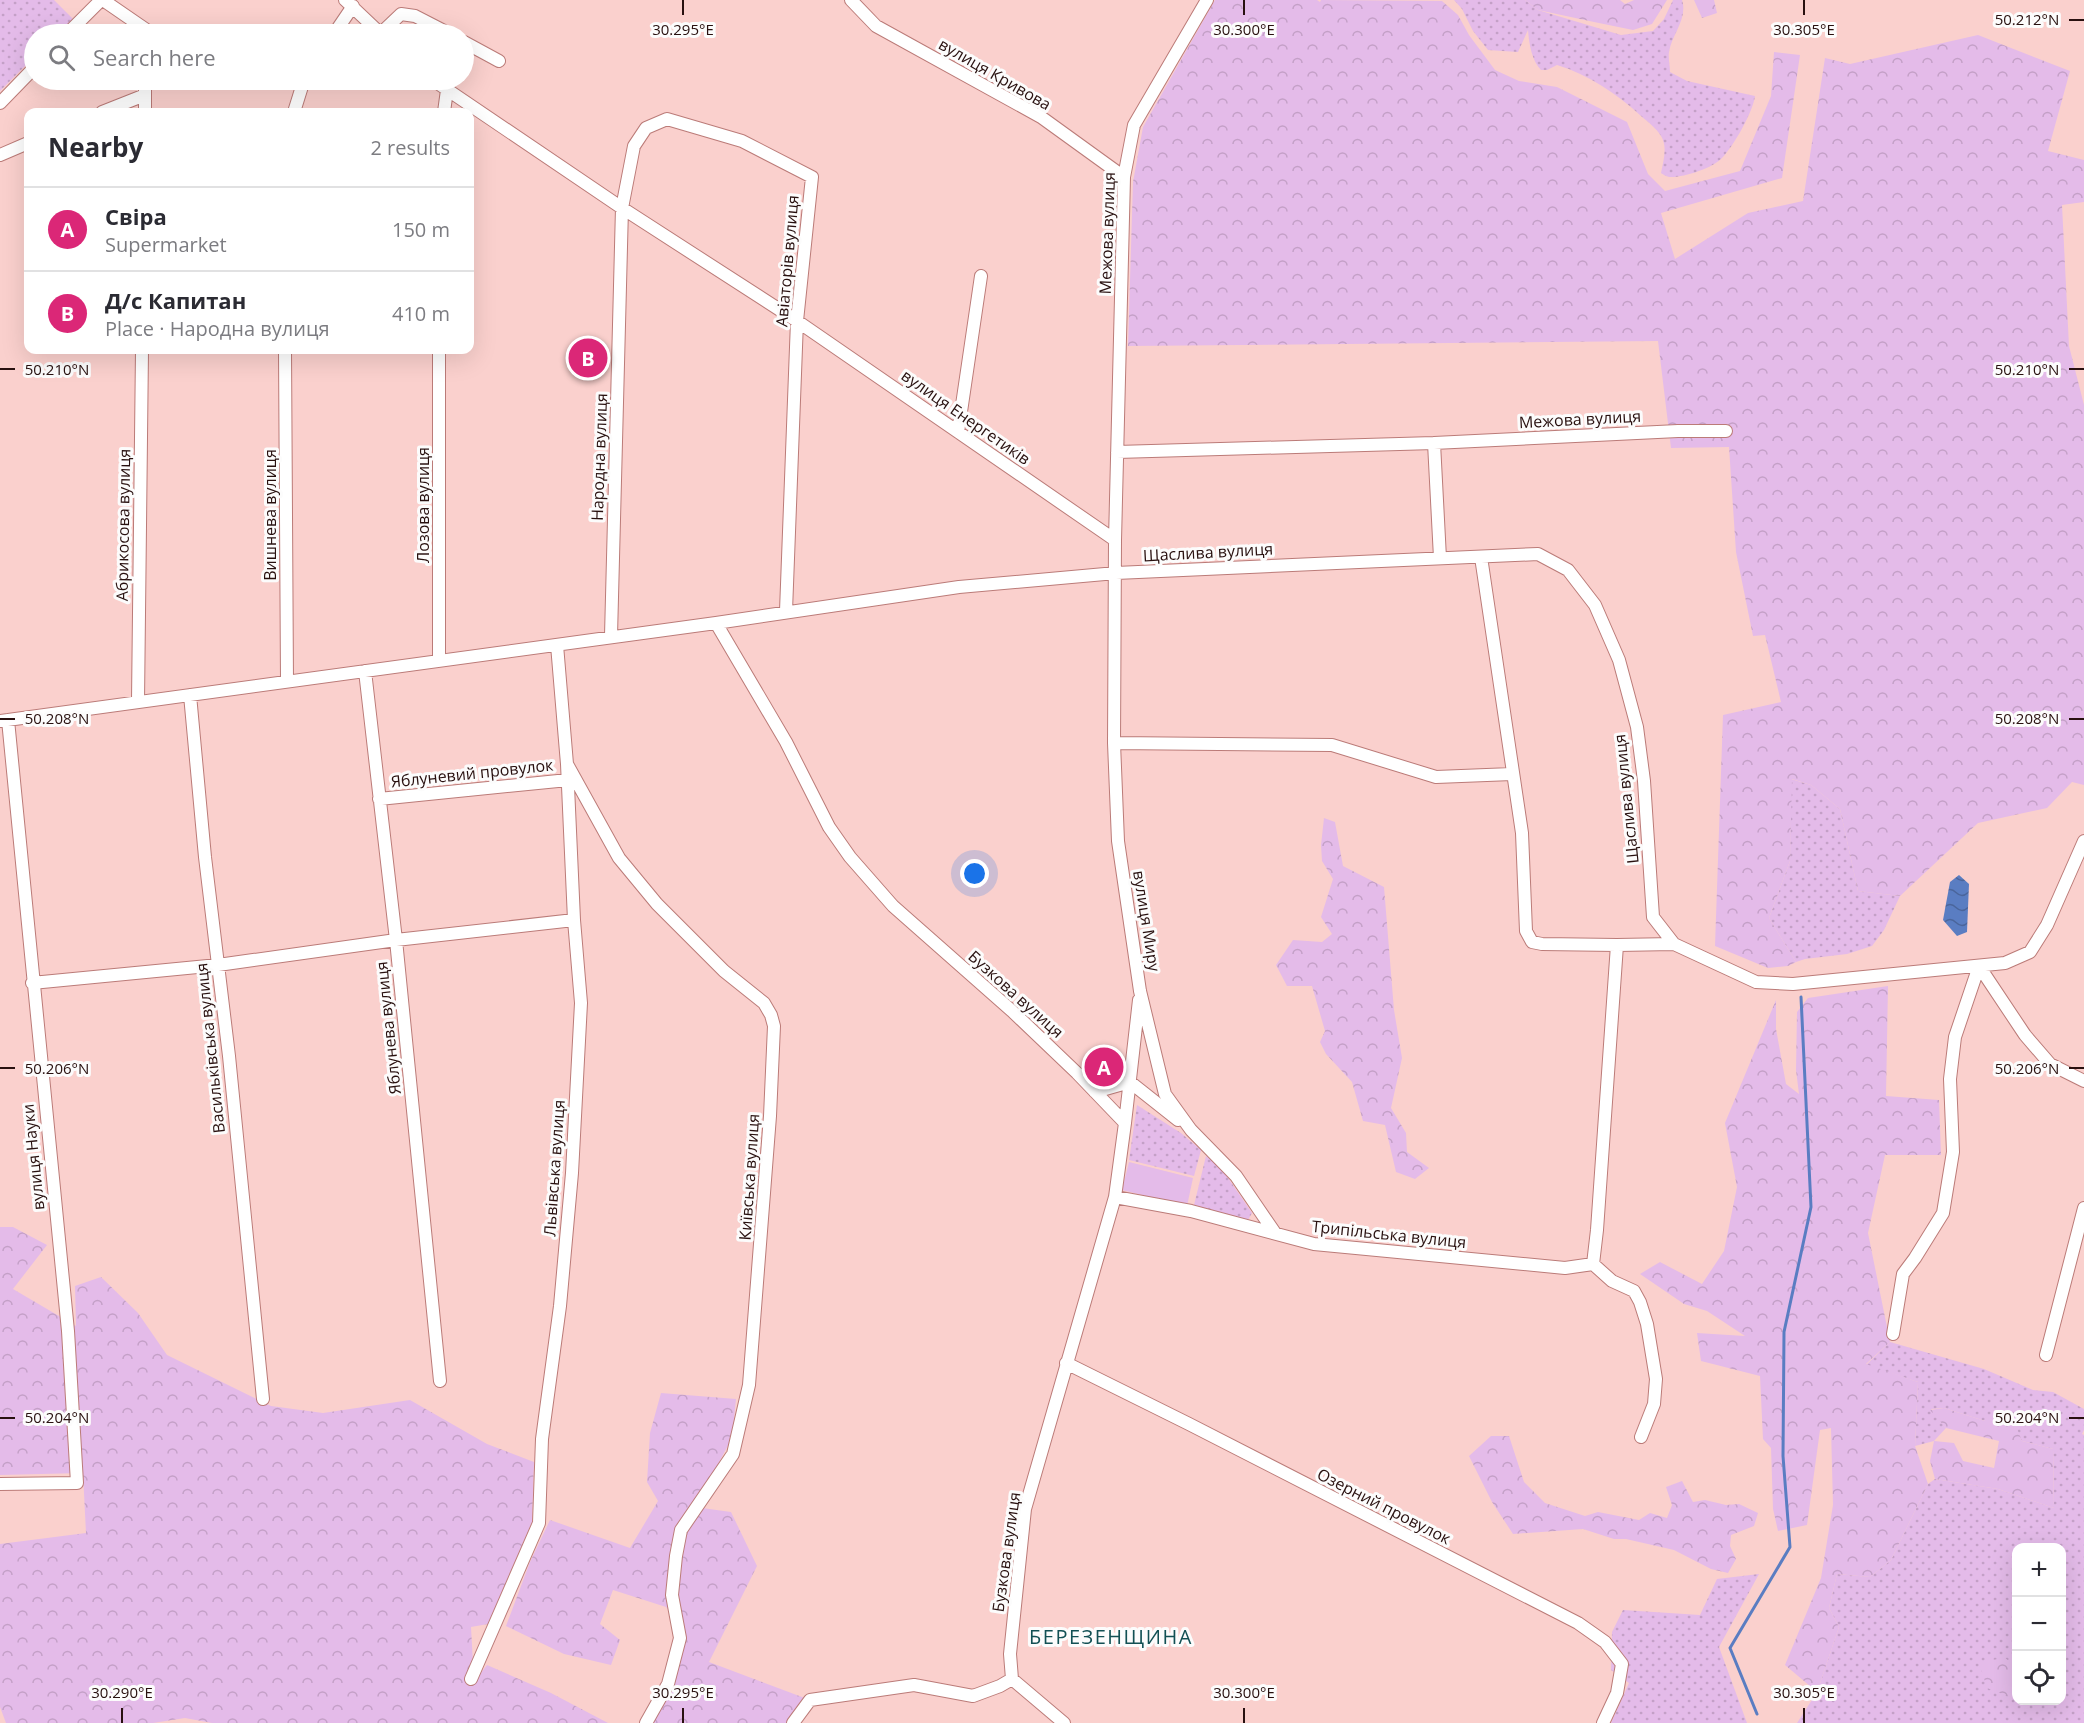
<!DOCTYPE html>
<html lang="en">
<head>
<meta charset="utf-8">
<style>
  body { margin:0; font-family:"Open Sans",sans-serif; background:#f7f7f7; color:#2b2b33 }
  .controls { position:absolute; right:18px; bottom:18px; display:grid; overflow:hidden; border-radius:12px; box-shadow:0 6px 24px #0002 }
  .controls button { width:54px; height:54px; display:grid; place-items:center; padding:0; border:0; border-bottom:2px solid #e1e1e2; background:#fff; color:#2b2b33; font:30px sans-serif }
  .you { position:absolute; left:975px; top:874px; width:21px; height:21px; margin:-15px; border:4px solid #fff; border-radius:50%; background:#1a73e8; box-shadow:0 0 0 9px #1a73e833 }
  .badge { display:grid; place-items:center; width:39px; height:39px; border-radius:50%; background:#db2777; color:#fff; font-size:20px; font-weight:700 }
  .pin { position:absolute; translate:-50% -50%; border:3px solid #fff; box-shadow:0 2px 6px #0006 }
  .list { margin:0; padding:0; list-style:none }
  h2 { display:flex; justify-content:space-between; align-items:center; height:78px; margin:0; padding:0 24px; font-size:26px }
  h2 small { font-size:20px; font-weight:400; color:#7c7c81 }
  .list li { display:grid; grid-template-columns:39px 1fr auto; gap:18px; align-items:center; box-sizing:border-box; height:84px; padding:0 24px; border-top:2px solid #e1e1e2 }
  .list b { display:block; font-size:22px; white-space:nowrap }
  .list p { margin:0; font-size:20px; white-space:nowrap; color:#7c7c81 }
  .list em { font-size:20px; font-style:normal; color:#7c7c81 }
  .icon { flex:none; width:33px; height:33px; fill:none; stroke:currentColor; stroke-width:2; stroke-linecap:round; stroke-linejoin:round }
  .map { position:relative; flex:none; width:2084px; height:1723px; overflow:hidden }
  .search { position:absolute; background:#fff; box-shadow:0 6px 24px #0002; left:24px; top:24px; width:450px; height:66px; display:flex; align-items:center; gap:15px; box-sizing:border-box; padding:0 21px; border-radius:33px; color:#7c7c81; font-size:22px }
  .panel { position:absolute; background:#fff; box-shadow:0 6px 24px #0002; left:24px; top:108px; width:450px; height:246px; border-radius:12px }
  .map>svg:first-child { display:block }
  .grass { fill:url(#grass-dots); fill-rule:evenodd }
  .forest { fill:url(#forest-crowns) }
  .pitch { fill:#e4bbe9 }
  .water { fill:url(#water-waves) }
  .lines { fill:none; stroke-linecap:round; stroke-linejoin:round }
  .stream { stroke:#5a7dc2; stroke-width:3 }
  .minor-casing { stroke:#bb7b78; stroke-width:14 }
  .minor { stroke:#fff; stroke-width:12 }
  .ticks { fill:none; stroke:#28100f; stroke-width:2 }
  .labels { text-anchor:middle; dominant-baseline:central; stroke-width:6; stroke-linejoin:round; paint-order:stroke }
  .street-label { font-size:16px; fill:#28100f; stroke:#fcfcfc }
  .quarter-label { font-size:20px; letter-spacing:1.5px; fill:#125054; stroke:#fcfcfc }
  .ticks-label { font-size:15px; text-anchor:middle; fill:#28100f; stroke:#fcfcfc; stroke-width:6; stroke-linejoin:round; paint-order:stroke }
</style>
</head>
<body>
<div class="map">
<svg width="2084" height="1723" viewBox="0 0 2084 1723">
  <defs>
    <pattern id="grass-dots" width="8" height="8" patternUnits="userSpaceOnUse" patternTransform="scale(1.5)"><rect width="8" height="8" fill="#e4bbe9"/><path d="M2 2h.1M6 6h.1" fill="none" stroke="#c4a0c7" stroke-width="1.8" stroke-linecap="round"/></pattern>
    <pattern id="forest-crowns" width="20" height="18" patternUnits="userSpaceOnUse" patternTransform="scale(1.5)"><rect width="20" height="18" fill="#e4bbe9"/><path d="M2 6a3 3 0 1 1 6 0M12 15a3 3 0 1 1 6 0" fill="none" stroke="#c4a0c7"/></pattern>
    <pattern id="water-waves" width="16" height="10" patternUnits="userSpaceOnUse" patternTransform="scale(1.5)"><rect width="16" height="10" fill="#5a7dc2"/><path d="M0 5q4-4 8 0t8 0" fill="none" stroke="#4a659c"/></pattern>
  </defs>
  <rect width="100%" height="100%" fill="#fad0cd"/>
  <path class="grass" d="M 0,0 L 54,0 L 73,19 L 57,34 L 34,34 L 34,57 L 0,91 Z
    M 1454,0 L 1525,0 L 1538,10 L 1621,35 L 1653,31 L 1664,19 L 1673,0 L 1682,0 C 1688,19 1672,34 1669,52 C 1668,58 1670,65 1670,72 L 1687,81 L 1755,96 C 1753,112 1733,147 1722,158 C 1713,168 1683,178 1669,177 C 1668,177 1662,174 1661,173 C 1663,162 1668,147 1661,136 C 1656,128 1648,122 1641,116 C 1616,93 1589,75 1557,65 L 1547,70 L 1541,70 C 1532,61 1529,44 1528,30 L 1518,52 L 1488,50 L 1473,31 L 1462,9 Z
    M 1791,779 L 1811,785 L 1840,809 L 1858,891 L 1900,896 L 1884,930 L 1872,946 L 1847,954 L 1805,959 L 1796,962 L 1769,918 L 1790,861 Z
    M 1137,1105 L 1181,1133 L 1201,1150 L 1194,1176 L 1129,1160 Z
    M 1206,1156 L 1222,1169 L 1252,1213 L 1248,1220 L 1194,1205 Z
    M 1890,1342 L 1984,1369 L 2033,1390 L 2053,1392 L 2084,1409 L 2084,1430 L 2082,1434 L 2084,1435 L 2084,1723 L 1797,1723 L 1817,1692 L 1839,1627 L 1829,1608 L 1837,1574 L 1870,1577 L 1891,1560 L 1928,1484 L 1935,1479 L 1998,1489 L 2054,1508 L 2053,1449 L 2022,1441 L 2013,1422 L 1985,1421 L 1944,1408 L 1931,1409 L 1946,1428 L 1934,1441 L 1915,1446 L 1918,1382 L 1866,1365 ZM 2016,1548 L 2062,1548 L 2062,1700 L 2016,1700 Z
    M 1759,1574 L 1719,1647 L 1747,1723 L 1611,1723 L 1629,1683 L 1611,1670 L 1612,1632 L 1623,1610 L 1700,1615 L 1717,1579 Z"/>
  <path class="forest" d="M 1215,0 L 1317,0 L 1320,2 L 1321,0 L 1442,1 L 1458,15 L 1469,35 L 1495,70 L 1519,81 L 1557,87 L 1627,122 L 1648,174 L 1665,191 L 1740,171 L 1771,96 L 1774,52 L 1800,55 L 1782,178 L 1661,213 L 1675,259 L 1748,213 L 1803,201 L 1825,58 L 1850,64 L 1978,35 L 2070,71 L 2048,151 L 2084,160 L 2084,202 L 2062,205 L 2069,346 L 2084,405 L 2084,785 L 2072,782 L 2047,808 L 1978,823 L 1900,896 L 1858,891 L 1840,809 L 1811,785 L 1792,779 L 1790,861 L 1769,918 L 1796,962 L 1788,966 L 1768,968 L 1715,946 L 1723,715 L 1781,702 L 1765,635 L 1753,636 L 1736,552 L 1729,447 L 1671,448 L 1658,341 L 1128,346 L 1133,182 L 1143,127 Z
    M 1525,0 L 1620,0 L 1625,4 L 1634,0 L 1667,0 L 1652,24 L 1633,30 L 1594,22 L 1538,10 Z
    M 1694,0 L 1714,0 L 1717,13 L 1702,18 Z
    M 1324,818 L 1335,822 L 1343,866 L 1384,887 L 1394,1010 L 1402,1058 L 1391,1108 L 1406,1133 L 1407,1152 L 1429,1168 L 1415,1179 L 1396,1172 L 1385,1125 L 1363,1121 L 1352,1082 L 1326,1054 L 1320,1042 L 1325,1031 L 1312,986 L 1287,986 L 1276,965 L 1293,940 L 1322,942 L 1332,934 L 1321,917 L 1333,879 L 1322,861 L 1321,845 Z
    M 1888,986 L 1886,1096 L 1939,1100 L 1941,1155 L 1885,1155 L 1868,1233 L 1890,1342 L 1866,1364 L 1918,1382 L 1915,1446 L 1928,1484 L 1891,1560 L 1870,1577 L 1837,1574 L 1829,1608 L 1839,1627 L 1817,1692 L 1785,1665 L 1821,1578 L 1833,1505 L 1831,1428 L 1820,1430 L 1807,1525 L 1778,1531 L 1773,1509 L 1771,1448 L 1763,1439 L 1760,1376 L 1701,1361 L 1697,1333 L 1745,1336 L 1707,1311 L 1684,1304 L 1640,1274 L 1660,1262 L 1702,1284 L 1724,1251 L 1737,1187 L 1725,1123 L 1776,1000 L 1776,1029 L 1786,1084 L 1799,1094 L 1796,1070 L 1797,1012 L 1808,998 Z
    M 0,1227 L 13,1227 L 47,1245 L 13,1289 L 76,1326 L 75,1286 L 101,1277 L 138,1313 L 167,1355 L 271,1406 L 323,1413 L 410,1400 L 487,1444 L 534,1462 L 532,1522 L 488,1624 L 471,1627 L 474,1682 L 487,1665 L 551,1693 L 608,1723 L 212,1723 L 185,1718 L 153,1723 L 6,1723 L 0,1707 L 0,1544 L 86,1533 L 83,1473 L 0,1475 Z
    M 661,1393 L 736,1399 L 732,1438 L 695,1507 L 731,1512 L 757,1566 L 709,1662 L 810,1700 L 800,1723 L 651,1723 L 670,1690 L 685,1629 L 666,1607 L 613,1590 L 600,1624 L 620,1640 L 611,1665 L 564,1654 L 506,1626 L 530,1562 L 550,1520 L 630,1548 L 658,1501 L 647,1482 L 650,1433 Z
    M 1944,1408 L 1985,1421 L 2014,1421 L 2022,1441 L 2053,1449 L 2054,1508 L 1998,1489 L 1935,1479 L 1930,1461 L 1934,1441 L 1954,1443 L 1963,1461 L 1994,1468 L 1999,1441 L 1946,1428 L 1930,1410 Z
    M 1491,1436 L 1509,1436 L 1524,1482 L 1545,1503 L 1585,1516 L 1598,1512 L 1639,1520 L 1650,1513 L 1667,1518 L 1672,1505 L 1666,1487 L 1682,1481 L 1693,1502 L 1705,1500 L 1726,1505 L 1739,1504 L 1758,1513 L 1754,1526 L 1731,1535 L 1730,1546 L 1736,1559 L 1728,1573 L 1711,1569 L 1674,1550 L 1626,1539 L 1614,1539 L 1583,1529 L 1513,1534 L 1492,1502 L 1469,1456 Z
    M 2005,1658 L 2016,1666 L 2016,1699 L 1987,1688 L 1979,1662 Z"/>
  <path class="pitch" d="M 1129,1162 L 1193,1178 L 1187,1206 L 1122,1190 Z"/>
  <path class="water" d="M 1959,875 L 1969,884 L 1967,932 L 1957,936 L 1943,920 L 1950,882 Z"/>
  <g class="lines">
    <path class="stream" d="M 1757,1714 L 1730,1648 L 1790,1547 L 1783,1456 L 1784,1332 L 1811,1207 L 1801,997"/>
    <g class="minor-casing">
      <path id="minor" d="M 103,0 L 148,31 L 148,34
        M 345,0 L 381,34
        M 851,0 L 876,26 L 1041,117 L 1124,177
        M 1207,0 L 1134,125 L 1124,177 L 1115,540 L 1114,743 L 1118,841 L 1140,991 L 1165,1094 L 1191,1130 L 1236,1176 L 1275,1233
        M 67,34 L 101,0
        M 334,34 L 353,6
        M 380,34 L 401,14 L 415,16 L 450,34
        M 464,42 L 499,61
        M 433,80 L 622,208 L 797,321 L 1115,540
        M 0,103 L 34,68
        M 102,112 L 145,95
        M 145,112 L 145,80
        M 294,112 L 304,80
        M 444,112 L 447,90
        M 0,155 L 28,143
        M 285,350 L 287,681
        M 958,432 L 981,276
        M 1434,443 L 1440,558
        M 1117,452 L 1434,443 L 1678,431 L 1726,431
        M 1481,557 L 1522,833 L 1526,931 L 1532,942 L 1542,944 L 1617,945
        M 716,623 L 786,742 L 829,827 L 850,857 L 893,906 L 1012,1011 L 1077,1073 L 1125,1123 L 1115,1197 L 1025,1509 L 1010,1654 L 1012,1679 L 1064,1723
        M 611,636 L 622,208 L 634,146 L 646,128 L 667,119 L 742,141 L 812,177 L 797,321 L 786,611
        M 439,661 L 439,350
        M 365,671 L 396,940 L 440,1381
        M 190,695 L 205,857 L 229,1056 L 263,1399
        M 138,701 L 142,350
        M 0,721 L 716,623 L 959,587 L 1116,573 L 1538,554 L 1568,570 L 1595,605 L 1619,660 L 1637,727 L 1644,781 L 1653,917 L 1674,944 L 1756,982 L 1793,984 L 2005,963 L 2030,952 L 2047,925 L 2084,841
        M 1114,743 L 1332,745 L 1436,777 L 1512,774
        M 567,764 L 619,858 L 657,904 L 724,971 L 764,1003 L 771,1015 L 774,1026 L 770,1116 L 749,1385 L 733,1454 L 681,1530 L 676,1556 L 672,1595 L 680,1638 L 668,1684 L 646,1723
        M 379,799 L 568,780
        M 1979,966 L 2025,1035 L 2050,1064 L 2084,1081
        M 32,983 L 218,965 L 396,940 L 574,920
        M 1095,1092 L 1130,1082 L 1178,1120
        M 1125,1123 L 1139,1000
        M 1115,1197 L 1191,1211 L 1314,1244 L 1565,1268 L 1593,1264
        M 1593,1264 L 1597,1230 L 1617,945 L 1674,944
        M 1593,1264 L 1612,1281 L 1634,1291 L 1640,1302 L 1647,1324 L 1656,1379 L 1654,1404 L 1641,1437
        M 1893,1334 L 1903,1274 L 1915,1258 L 1943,1213 L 1953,1152 L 1950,1079 L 1955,1037 L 1979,966
        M 2046,1355 L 2084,1208
        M 1066,1363 L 1189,1424 L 1578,1623 L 1605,1642 L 1622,1664 L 1617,1693 L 1603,1723
        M 0,1484 L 77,1483 L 68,1331 L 8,720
        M 471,1679 L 539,1523 L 542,1439 L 560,1306 L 572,1173 L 581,1003 L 574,920 L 567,764 L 557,645
        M 793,1723 L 810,1700 L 914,1685 L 973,1696 L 1000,1686 L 1012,1679"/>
    </g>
    <use href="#minor" class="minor"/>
  </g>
  <path class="ticks" d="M 683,0 L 683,15M 1244,0 L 1244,15M 1804,0 L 1804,15M 2069,20 L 2084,20M 0,369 L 15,369M 2069,369 L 2084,369M 0,719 L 15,719M 2069,719 L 2084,719M 0,1068 L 15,1068M 2069,1068 L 2084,1068M 0,1418 L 15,1418M 2069,1418 L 2084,1418M 122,1708 L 122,1723M 683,1708 L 683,1723M 1244,1708 L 1244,1723M 1804,1708 L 1804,1723"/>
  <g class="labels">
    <g class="street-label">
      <text transform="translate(995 74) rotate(30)">вулиця Кривова</text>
      <text transform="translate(1107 233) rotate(-88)">Межова вулиця</text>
      <text transform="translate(787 261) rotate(-85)">Авіаторів вулиця</text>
      <text transform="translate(966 417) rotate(35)">вулиця Енергетиків</text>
      <text transform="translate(1580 419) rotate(-3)">Межова вулиця</text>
      <text transform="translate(599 457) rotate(-88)">Народна вулиця</text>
      <text transform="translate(423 505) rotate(-90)">Лозова вулиця</text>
      <text transform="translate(270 515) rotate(-90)">Вишнева вулиця</text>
      <text transform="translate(123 525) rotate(-89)">Абрикосова вулиця</text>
      <text transform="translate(1208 552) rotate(-3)">Щаслива вулиця</text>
      <text transform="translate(472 773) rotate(-6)">Яблуневий провулок</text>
      <text transform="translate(1626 799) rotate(-96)">Щаслива вулиця</text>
      <text transform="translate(1147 921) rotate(81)">вулиця Миру</text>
      <text transform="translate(1016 994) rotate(42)">Бузкова вулиця</text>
      <text transform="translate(388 1028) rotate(-96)">Яблунева вулиця</text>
      <text transform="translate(210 1048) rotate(-96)">Васильківська вулиця</text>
      <text transform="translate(33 1157) rotate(-96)">вулиця Науки</text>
      <text transform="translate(554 1168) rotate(-86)">Львівська вулиця</text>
      <text transform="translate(749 1177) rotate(-86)">Київська вулиця</text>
      <text transform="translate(1389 1234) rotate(6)">Трипільська вулиця</text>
      <text transform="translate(1384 1506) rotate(27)">Озерний провулок</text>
      <text transform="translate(1006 1552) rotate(-82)">Бузкова вулиця</text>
    </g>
    <g class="quarter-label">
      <text x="1111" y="1636">БЕРЕЗЕНЩИНА</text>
    </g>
  </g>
  <g class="ticks-label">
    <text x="2027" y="25">50.212°N</text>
    <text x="683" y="35">30.295°E</text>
    <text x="1244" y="35">30.300°E</text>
    <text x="1804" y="35">30.305°E</text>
    <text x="57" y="375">50.210°N</text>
    <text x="2027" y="375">50.210°N</text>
    <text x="57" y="724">50.208°N</text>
    <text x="2027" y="724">50.208°N</text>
    <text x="57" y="1074">50.206°N</text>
    <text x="2027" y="1074">50.206°N</text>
    <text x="57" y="1423">50.204°N</text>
    <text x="2027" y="1423">50.204°N</text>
    <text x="122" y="1698">30.290°E</text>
    <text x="683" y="1698">30.295°E</text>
    <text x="1244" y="1698">30.300°E</text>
    <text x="1804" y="1698">30.305°E</text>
  </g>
</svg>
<div class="controls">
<button>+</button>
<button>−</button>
<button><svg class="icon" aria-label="locate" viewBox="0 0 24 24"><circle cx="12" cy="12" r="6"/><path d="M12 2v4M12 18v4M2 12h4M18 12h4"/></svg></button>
</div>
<div class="you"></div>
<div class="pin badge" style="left:1104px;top:1067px">A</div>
<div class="pin badge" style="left:588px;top:358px">B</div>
<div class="search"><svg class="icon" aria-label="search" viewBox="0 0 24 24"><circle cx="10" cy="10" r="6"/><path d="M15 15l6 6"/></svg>Search here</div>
<section class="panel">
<h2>Nearby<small>2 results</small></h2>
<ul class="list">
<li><span class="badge">A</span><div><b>Свіра</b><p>Supermarket</p></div><em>150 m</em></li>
<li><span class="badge">B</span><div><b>Д/с Капитан</b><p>Place · Народна вулиця</p></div><em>410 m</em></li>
</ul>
</section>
</div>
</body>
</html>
